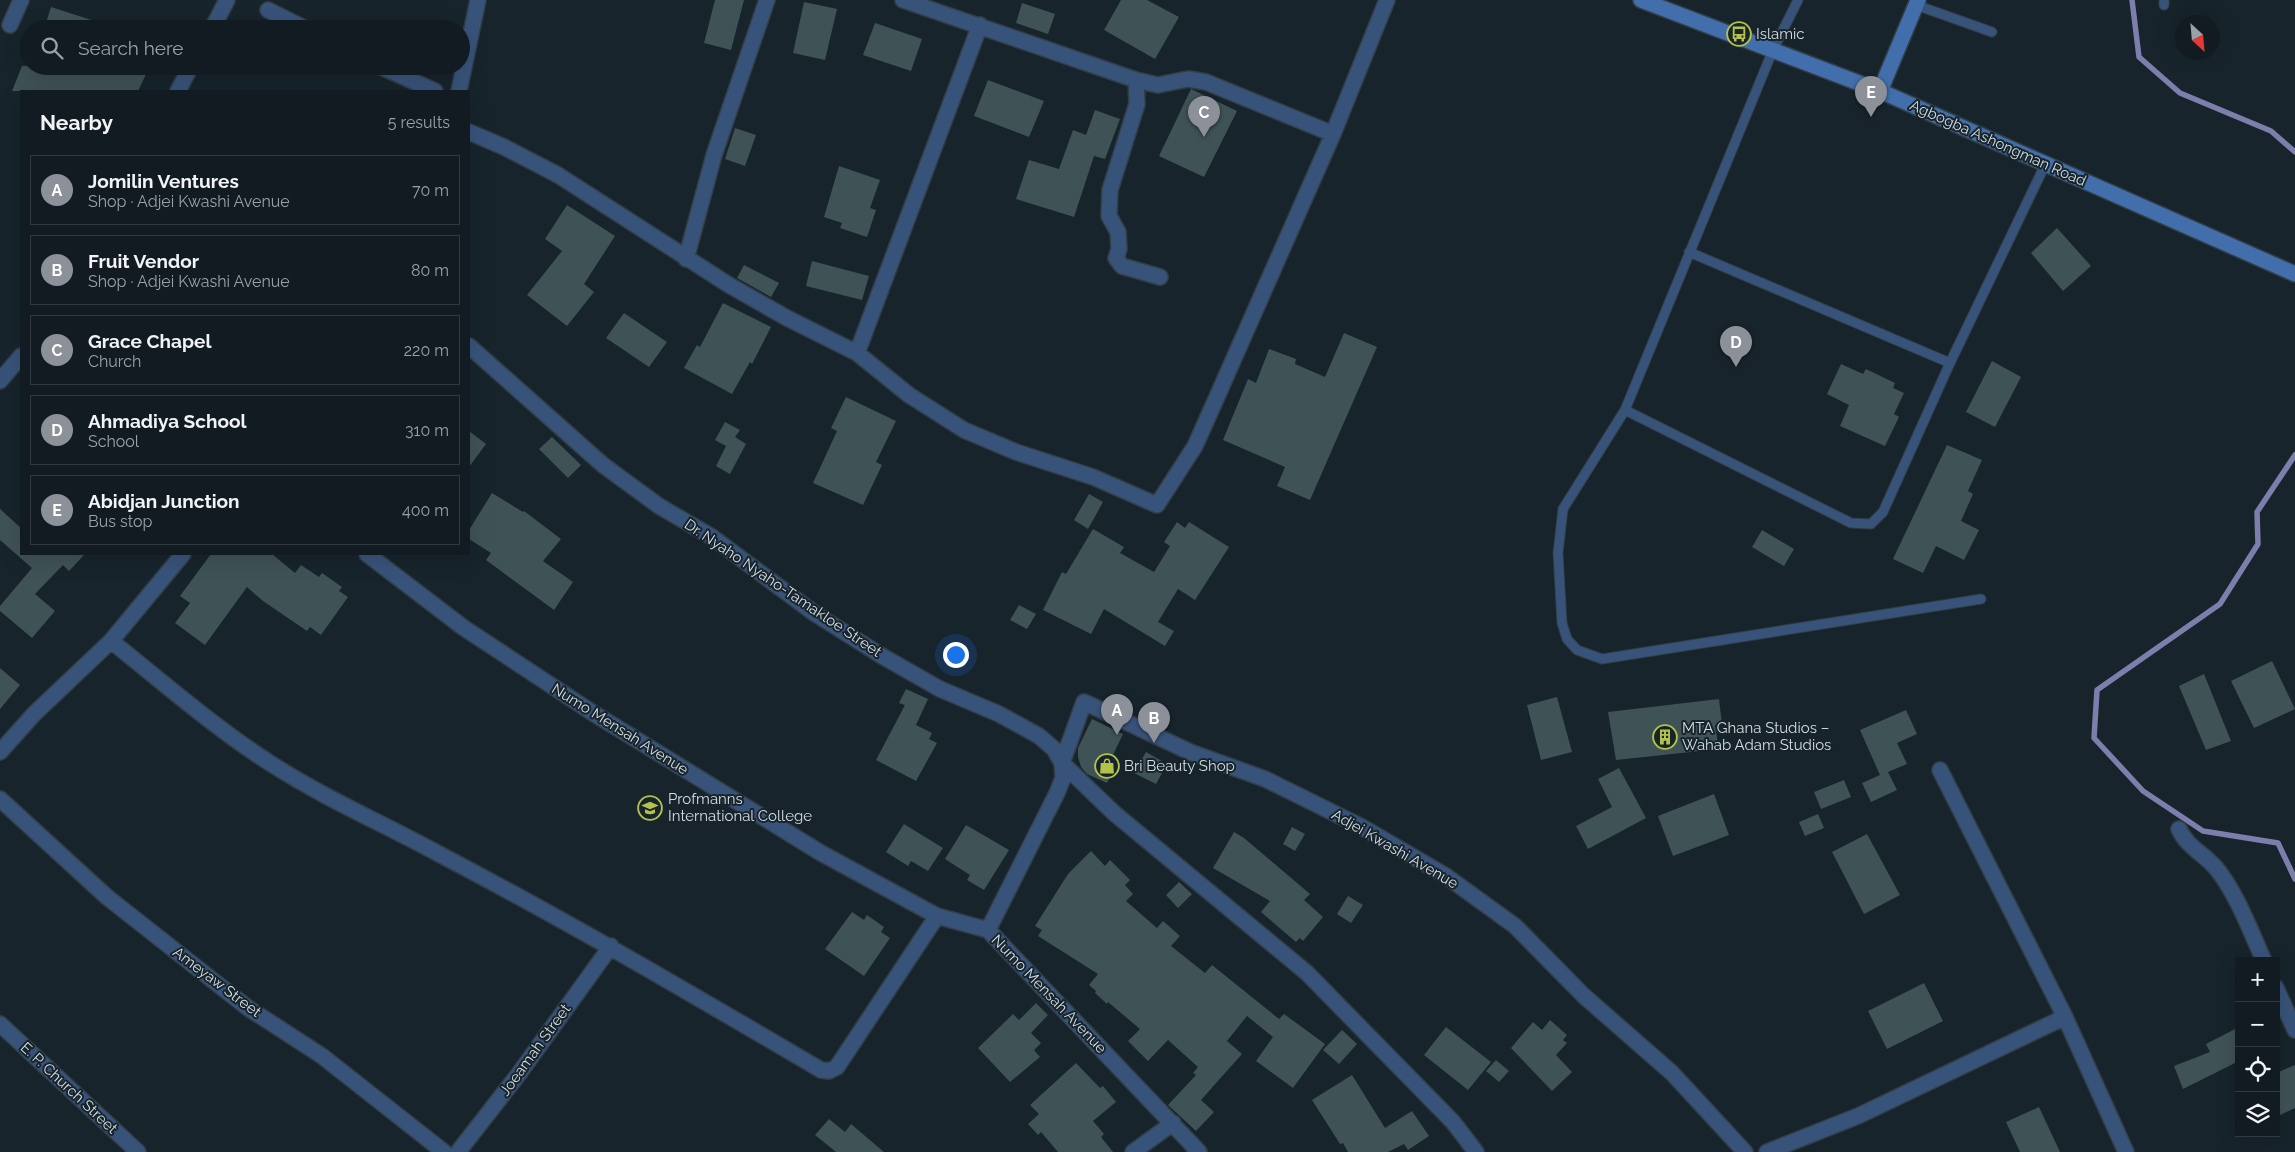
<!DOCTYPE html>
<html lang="en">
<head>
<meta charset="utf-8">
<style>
  body { margin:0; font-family:Raleway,sans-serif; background:#1a242a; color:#f1f3f6 }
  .controls { position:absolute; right:15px; bottom:15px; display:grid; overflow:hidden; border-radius:0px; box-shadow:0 5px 20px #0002 }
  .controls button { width:45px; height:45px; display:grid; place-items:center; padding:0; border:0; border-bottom:1px solid #30393f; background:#111b21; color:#f1f3f6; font:25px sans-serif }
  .compass { position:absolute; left:2175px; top:15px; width:45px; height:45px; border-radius:50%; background:#111b21; box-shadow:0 5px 20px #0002; rotate:154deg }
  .you { position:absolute; left:955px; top:654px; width:18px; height:18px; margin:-12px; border:4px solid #fff; border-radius:50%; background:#1a73e8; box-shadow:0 0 0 8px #1a73e833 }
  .badge { display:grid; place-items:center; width:32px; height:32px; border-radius:50%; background:#8c9099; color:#fff; font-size:16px; font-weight:700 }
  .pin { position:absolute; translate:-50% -41px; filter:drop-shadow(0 1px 2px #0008) }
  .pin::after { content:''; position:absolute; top:26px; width:18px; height:15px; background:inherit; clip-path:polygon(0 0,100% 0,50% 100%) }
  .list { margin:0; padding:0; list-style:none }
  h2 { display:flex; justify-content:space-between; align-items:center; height:65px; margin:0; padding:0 20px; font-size:21px }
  h2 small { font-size:16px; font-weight:400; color:#9ca1a5 }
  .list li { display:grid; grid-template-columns:32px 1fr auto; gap:15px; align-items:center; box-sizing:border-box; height:70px; margin:0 10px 10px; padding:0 10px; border:1px solid #30393f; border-radius:0px }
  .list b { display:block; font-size:19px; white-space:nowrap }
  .list p { margin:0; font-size:16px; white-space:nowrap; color:#9ca1a5 }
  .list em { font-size:16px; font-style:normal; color:#9ca1a5 }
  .icon { flex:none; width:28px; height:28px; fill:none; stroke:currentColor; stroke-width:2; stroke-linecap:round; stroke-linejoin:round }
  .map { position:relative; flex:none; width:2295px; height:1152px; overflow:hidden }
  .search { position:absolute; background:#111b21; box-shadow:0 5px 20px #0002; left:20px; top:20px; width:450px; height:55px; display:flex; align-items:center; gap:12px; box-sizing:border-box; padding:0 18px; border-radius:28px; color:#9ca1a5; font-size:19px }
  .panel { position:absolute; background:#111b21; box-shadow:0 5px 20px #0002; left:20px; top:90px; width:450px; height:465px; border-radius:0px }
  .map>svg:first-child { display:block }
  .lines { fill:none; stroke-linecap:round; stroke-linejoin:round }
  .stream { stroke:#7c7fac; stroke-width:5.5 }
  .building { fill:#3f5256 }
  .lane-casing { stroke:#313e45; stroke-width:11 }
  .street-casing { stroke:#313e45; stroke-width:18 }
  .secondary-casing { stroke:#313e45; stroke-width:18 }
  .lane { stroke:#38537a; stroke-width:9 }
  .street { stroke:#38537a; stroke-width:15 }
  .secondary { stroke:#426eab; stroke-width:15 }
  .labels { text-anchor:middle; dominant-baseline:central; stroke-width:4; stroke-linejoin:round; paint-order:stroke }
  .poi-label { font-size:15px; fill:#d3dce1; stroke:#17242c; text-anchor:start }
  .street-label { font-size:15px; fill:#d3dce1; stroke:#17242c }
</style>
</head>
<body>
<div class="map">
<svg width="2295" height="1152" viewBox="0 0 2295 1152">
  <rect width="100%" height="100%" fill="#17242c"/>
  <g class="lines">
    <path class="stream" d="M 2132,0 L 2139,57 L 2180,93 L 2271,131 L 2295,152
      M 2295,455 L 2257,512 L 2258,544 L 2220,604 L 2097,690 L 2094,738 L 2143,791 L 2203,831 L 2278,843 L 2295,879"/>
  </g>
  <path class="building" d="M 715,0 L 744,0 L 731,50 L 704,43 Z
    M 1121,0 L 1147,0 L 1179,17 L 1155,59 L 1104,30 Z
    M 804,2 L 837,9 L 825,60 L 793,53 Z
    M 1022,3 L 1055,14 L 1048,34 L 1016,23 Z
    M 51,7 L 110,26 L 109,29 L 44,29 Z
    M 875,23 L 922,39 L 911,71 L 863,55 Z
    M 22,66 L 150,66 L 138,91 L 12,91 Z
    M 988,80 L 1044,101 L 1029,137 L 974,116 Z
    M 1191,89 L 1237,111 L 1204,177 L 1159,156 Z
    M 1095,110 L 1120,119 L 1105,159 L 1094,156 L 1074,217 L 1016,199 L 1029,160 L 1059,169 L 1073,130 L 1086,135 Z
    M 735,128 L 756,135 L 745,166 L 725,159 Z
    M 839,166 L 880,180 L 870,208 L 876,210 L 867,237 L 840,228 L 842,223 L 824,217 Z
    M 567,205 L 615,236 L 584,284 L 594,292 L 567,326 L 527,295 L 562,251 L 545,239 Z
    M 2057,228 L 2091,266 L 2063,291 L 2031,253 Z
    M 812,261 L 869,276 L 862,300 L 806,286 Z
    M 744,265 L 779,283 L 771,297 L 737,278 Z
    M 723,303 L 771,327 L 752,364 L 750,362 L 732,394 L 684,368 L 697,345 L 700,347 Z
    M 624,313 L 667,342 L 649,367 L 606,338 Z
    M 1344,333 L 1377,347 L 1310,500 L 1277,486 L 1285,467 L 1223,440 L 1248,379 L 1256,383 L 1269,349 L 1296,359 L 1295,364 L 1325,377 Z
    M 1992,361 L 2021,377 L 1995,427 L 1966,412 Z
    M 1841,364 L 1863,374 L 1866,369 L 1895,383 L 1893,388 L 1904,393 L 1894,414 L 1899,417 L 1885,446 L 1840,426 L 1849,405 L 1827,394 Z
    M 846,397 L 896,421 L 876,462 L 882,465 L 863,505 L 813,483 L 837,431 L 831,428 Z
    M 725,422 L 740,430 L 735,437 L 746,444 L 730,474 L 716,466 L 726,446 L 715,440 Z
    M 469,431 L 486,444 L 469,467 Z
    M 552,437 L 581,465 L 568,478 L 539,449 Z
    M 1947,445 L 1982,460 L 1968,491 L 1973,494 L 1961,521 L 1979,530 L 1964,560 L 1936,546 L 1923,573 L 1893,559 Z
    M 492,493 L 523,512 L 524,511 L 561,539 L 543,561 L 573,582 L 554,610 L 486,560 L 491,553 L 469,539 L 469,530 Z
    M 1089,494 L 1103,502 L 1088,529 L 1074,520 Z
    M 0,509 L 21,528 L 21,554 L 85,554 L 69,571 L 63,565 L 35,594 L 55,611 L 32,638 L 0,611 L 0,606 L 32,568 L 0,540 Z
    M 1177,522 L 1185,528 L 1189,522 L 1229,547 L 1195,600 L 1178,589 L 1158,622 L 1174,631 L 1165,646 L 1104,609 L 1091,634 L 1043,610 L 1062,572 L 1066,574 L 1093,529 L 1124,547 L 1120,553 L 1154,572 L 1170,546 L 1164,542 Z
    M 1762,530 L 1794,549 L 1784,566 L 1752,547 Z
    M 211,554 L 272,554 L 295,573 L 301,565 L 319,577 L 322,573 L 342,587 L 339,591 L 348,597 L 321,635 L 310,627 L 307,631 L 263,601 L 247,587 L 205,645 L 175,623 L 190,603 L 180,596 Z
    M 1019,605 L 1036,614 L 1027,629 L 1010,620 Z
    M 2272,661 L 2295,709 L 2254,728 L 2231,681 Z
    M 0,668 L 20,685 L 0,709 Z
    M 2204,674 L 2231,741 L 2206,750 L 2179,686 Z
    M 906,689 L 928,699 L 916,725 L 932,733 L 929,739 L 937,743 L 916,781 L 876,760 L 905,705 L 899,703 Z
    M 1557,697 L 1572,752 L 1541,760 L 1527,705 Z
    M 1719,699 L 1722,724 L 1715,725 L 1719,749 L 1616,760 L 1608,712 Z
    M 1906,710 L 1917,734 L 1897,743 L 1907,764 L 1888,772 L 1897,790 L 1871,802 L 1862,783 L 1880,775 L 1860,730 Z
    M 1092,719 L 1123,734 L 1112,757 L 1118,760 L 1107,783 L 1087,774 L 1081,767 L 1078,757 L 1078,748 Z
    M 1146,752 L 1167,764 L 1156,784 L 1134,773 Z
    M 1619,768 L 1646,818 L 1588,849 L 1576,826 L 1612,807 L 1598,779 Z
    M 1844,780 L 1851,797 L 1821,809 L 1814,792 Z
    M 1714,794 L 1729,835 L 1673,856 L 1658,816 Z
    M 1818,814 L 1824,828 L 1805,836 L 1799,822 Z
    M 904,824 L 943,848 L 928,871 L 911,861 L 908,866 L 886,852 Z
    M 966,825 L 1009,850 L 984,890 L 967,880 L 970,875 L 945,859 Z
    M 1292,827 L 1305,834 L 1295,851 L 1283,844 Z
    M 1234,832 L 1244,838 L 1310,894 L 1304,900 L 1323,917 L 1303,941 L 1300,938 L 1296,942 L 1261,912 L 1270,901 L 1213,868 Z
    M 1867,834 L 1900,895 L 1864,914 L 1832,852 Z
    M 1091,851 L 1105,866 L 1110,860 L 1130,880 L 1125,885 L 1133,894 L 1126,901 L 1157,928 L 1163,921 L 1180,936 L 1171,946 L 1205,973 L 1212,965 L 1279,1019 L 1284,1014 L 1325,1044 L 1293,1088 L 1256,1061 L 1273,1037 L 1247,1016 L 1227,1041 L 1242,1054 L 1201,1100 L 1214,1112 L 1196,1131 L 1168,1105 L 1196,1075 L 1193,1073 L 1198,1067 L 1168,1040 L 1148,1061 L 1128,1041 L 1140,1029 L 1108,1002 L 1107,1004 L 1095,993 L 1096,991 L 1089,985 L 1098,974 L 1038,936 L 1042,930 L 1035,926 L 1068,874 Z
    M 1179,882 L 1192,894 L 1178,908 L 1166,895 Z
    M 1348,896 L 1363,905 L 1351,923 L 1337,914 Z
    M 852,912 L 864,920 L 867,915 L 884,927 L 881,932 L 890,938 L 864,976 L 825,949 Z
    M 1924,983 L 1943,1021 L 1887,1049 L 1868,1011 Z
    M 1036,1003 L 1048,1015 L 1031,1033 L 1041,1043 L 1034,1050 L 1040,1057 L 1010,1082 L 978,1048 L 1013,1014 L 1019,1020 Z
    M 1550,1020 L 1567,1035 L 1563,1040 L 1567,1043 L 1556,1055 L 1572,1072 L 1552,1091 L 1511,1048 L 1533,1022 L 1542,1030 Z
    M 1446,1027 L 1491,1062 L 1468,1090 L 1424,1055 Z
    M 2239,1027 L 2239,1061 L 2183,1089 L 2174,1066 L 2210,1052 L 2206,1044 Z
    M 1342,1030 L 1357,1044 L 1339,1064 L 1323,1050 Z
    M 1496,1060 L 1509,1071 L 1499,1082 L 1486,1071 Z
    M 1076,1063 L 1100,1088 L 1103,1086 L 1116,1102 L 1093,1121 L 1104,1134 L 1101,1137 L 1113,1152 L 1058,1152 L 1041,1132 L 1038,1135 L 1028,1124 L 1039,1114 L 1030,1105 Z
    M 2295,1065 L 2295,1108 L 2276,1117 L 2276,1073 Z
    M 1352,1075 L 1385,1128 L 1412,1111 L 1429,1136 L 1408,1150 L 1404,1144 L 1388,1152 L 1348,1152 L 1343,1143 L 1340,1144 L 1312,1100 Z
    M 2039,1107 L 2060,1152 L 2020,1152 L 2006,1122 Z
    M 829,1119 L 845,1132 L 851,1124 L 884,1152 L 836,1152 L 815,1135 Z"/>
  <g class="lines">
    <g class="lane-casing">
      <path id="lane" d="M 1798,0 L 1773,50 L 1625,410 L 1563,509 L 1558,553 L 1562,623 L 1567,639 L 1577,650 L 1602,659 L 1981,599
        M 2164,0 L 2164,5
        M 1916,5 L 1992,32
        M 1689,252 L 1950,363
        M 1625,410 L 1851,523 L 1871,524 L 1883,512 L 1950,363 L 2045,165"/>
    </g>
    <g class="street-casing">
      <path id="street" d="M 903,0 L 1136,80 L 1158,85 L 1188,79 L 1206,82 L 1333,134
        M 268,10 L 306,29
        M 10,25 L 21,0
        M 212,29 L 227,0
        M 379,66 L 435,91
        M 1136,80 L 1137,104 L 1110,190 L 1109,216 L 1118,232 L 1119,249 L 1116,258 L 1122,266 L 1160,277
        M 178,91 L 191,66
        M 459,91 L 478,0
        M 469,132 L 504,147 L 558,175 L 729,285 L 787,318 L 857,353 L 909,395 L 964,430 L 1016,452 L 1093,477 L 1157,505 L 1195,446 L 1216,399 L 1333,134 L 1387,0
        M 686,259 L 714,155 L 767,0
        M 469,346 L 603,465 L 659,506 L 712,537 L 814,613 L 882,656 L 940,689 L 999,714 L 1039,736 L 1054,749 L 1062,763 L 1063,778 L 1057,793 L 988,930
        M 857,353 L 980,25
        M 0,381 L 21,356
        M 367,554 L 464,628 L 593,713 L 821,853 L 937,916 L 988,930 L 1199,1152
        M 111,641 C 164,683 216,729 273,765 C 326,799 384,824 439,854 C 569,922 695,996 821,1070 L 829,1071 L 837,1067 L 937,916
        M 0,752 L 34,714 L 111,641 L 183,554
        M 1062,763 L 1084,702 L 1190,752 L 1265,779 L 1362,827 L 1446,876 L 1515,926 L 1584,996 L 1672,1073 L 1745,1152
        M 1062,763 L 1114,813 L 1307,973 L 1453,1122 L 1476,1152
        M 1940,770 L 2065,1017 L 2126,1152
        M 0,799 L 107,897 L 248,1008 L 322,1056 L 444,1152
        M 2179,829 C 2187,847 2203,853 2216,868 C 2236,892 2251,932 2264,961
        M 2276,988 L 2295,1030
        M 0,1024 L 138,1152
        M 458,1152 L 518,1075 L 611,946
        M 1133,1152 L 1173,1123
        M 1767,1152 L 1858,1116 L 2065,1017"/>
    </g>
    <g class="secondary-casing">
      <path id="secondary" d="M 1641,0 L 1880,91 L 2295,274
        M 1880,91 L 1918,0"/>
    </g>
    <use href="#lane" class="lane"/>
    <use href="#street" class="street"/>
    <use href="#secondary" class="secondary"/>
  </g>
  <defs>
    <g id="bus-ring" transform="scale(1.25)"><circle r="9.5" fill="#17242c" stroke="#b5c249" stroke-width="1.5"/><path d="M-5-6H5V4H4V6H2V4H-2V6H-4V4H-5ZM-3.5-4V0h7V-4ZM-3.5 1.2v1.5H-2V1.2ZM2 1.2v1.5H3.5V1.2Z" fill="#b5c249"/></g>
    <g id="building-ring" transform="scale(1.25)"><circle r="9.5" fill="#17242c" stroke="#b5c249" stroke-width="1.5"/><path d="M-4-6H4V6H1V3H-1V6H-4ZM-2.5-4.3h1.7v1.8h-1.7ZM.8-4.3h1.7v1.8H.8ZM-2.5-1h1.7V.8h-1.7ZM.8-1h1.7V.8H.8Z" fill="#b5c249"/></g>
    <g id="shop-ring" transform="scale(1.25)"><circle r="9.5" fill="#17242c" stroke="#b5c249" stroke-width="1.5"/><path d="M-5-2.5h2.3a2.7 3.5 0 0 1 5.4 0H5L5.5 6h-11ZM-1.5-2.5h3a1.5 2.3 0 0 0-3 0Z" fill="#b5c249"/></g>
    <g id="school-ring" transform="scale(1.25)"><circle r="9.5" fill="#17242c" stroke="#b5c249" stroke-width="1.5"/><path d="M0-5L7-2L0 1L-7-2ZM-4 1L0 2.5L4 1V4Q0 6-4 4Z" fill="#b5c249"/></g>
  </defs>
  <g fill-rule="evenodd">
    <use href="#bus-ring" x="1739" y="34"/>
    <use href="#building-ring" x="1665" y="737"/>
    <use href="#shop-ring" x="1107" y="766"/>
    <use href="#school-ring" x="650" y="808"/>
  </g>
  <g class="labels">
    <g class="poi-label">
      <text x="1756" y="34">Islamic</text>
      <text x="1682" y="728">MTA Ghana Studios –<tspan x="1682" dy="17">Wahab Adam Studios</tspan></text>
      <text x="1124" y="766">Bri Beauty Shop</text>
      <text x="668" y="799">Profmanns<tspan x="668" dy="17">International College</tspan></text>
    </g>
    <g class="street-label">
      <text transform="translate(1998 143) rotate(24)">Agbogba Ashongman Road</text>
      <text transform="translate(783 588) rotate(34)">Dr. Nyaho Nyaho-Tamakloe Street</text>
      <text transform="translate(620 729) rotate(32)">Numo Mensah Avenue</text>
      <text transform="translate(1395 849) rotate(30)">Adjei Kwashi Avenue</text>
      <text transform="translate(217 982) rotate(37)">Ameyaw Street</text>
      <text transform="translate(1049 994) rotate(46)">Numo Mensah Avenue</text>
      <text transform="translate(535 1050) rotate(-54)">Joeamah Street</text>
      <text transform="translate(69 1088) rotate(43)">E. P. Church Street</text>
    </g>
  </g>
</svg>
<div class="controls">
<button>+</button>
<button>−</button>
<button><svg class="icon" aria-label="locate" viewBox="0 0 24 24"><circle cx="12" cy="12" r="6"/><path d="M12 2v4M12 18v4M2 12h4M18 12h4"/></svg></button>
<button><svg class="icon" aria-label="layers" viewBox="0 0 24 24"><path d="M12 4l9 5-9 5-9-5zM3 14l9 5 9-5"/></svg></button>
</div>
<svg class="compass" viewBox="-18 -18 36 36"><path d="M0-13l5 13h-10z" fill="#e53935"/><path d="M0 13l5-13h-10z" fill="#9ca1a5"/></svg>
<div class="you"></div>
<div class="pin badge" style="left:1117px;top:735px">A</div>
<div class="pin badge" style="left:1154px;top:743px">B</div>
<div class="pin badge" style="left:1204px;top:137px">C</div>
<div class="pin badge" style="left:1736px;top:367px">D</div>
<div class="pin badge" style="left:1871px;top:117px">E</div>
<div class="search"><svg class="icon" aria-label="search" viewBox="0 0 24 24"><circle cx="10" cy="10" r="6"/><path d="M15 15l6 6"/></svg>Search here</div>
<section class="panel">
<h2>Nearby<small>5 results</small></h2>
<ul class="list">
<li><span class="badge">A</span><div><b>Jomilin Ventures</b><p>Shop · Adjei Kwashi Avenue</p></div><em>70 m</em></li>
<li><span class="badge">B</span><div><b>Fruit Vendor</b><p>Shop · Adjei Kwashi Avenue</p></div><em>80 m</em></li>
<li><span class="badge">C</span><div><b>Grace Chapel</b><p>Church</p></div><em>220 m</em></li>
<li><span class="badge">D</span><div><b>Ahmadiya School</b><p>School</p></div><em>310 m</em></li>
<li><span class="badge">E</span><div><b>Abidjan Junction</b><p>Bus stop</p></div><em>400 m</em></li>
</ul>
</section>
</div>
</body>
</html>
